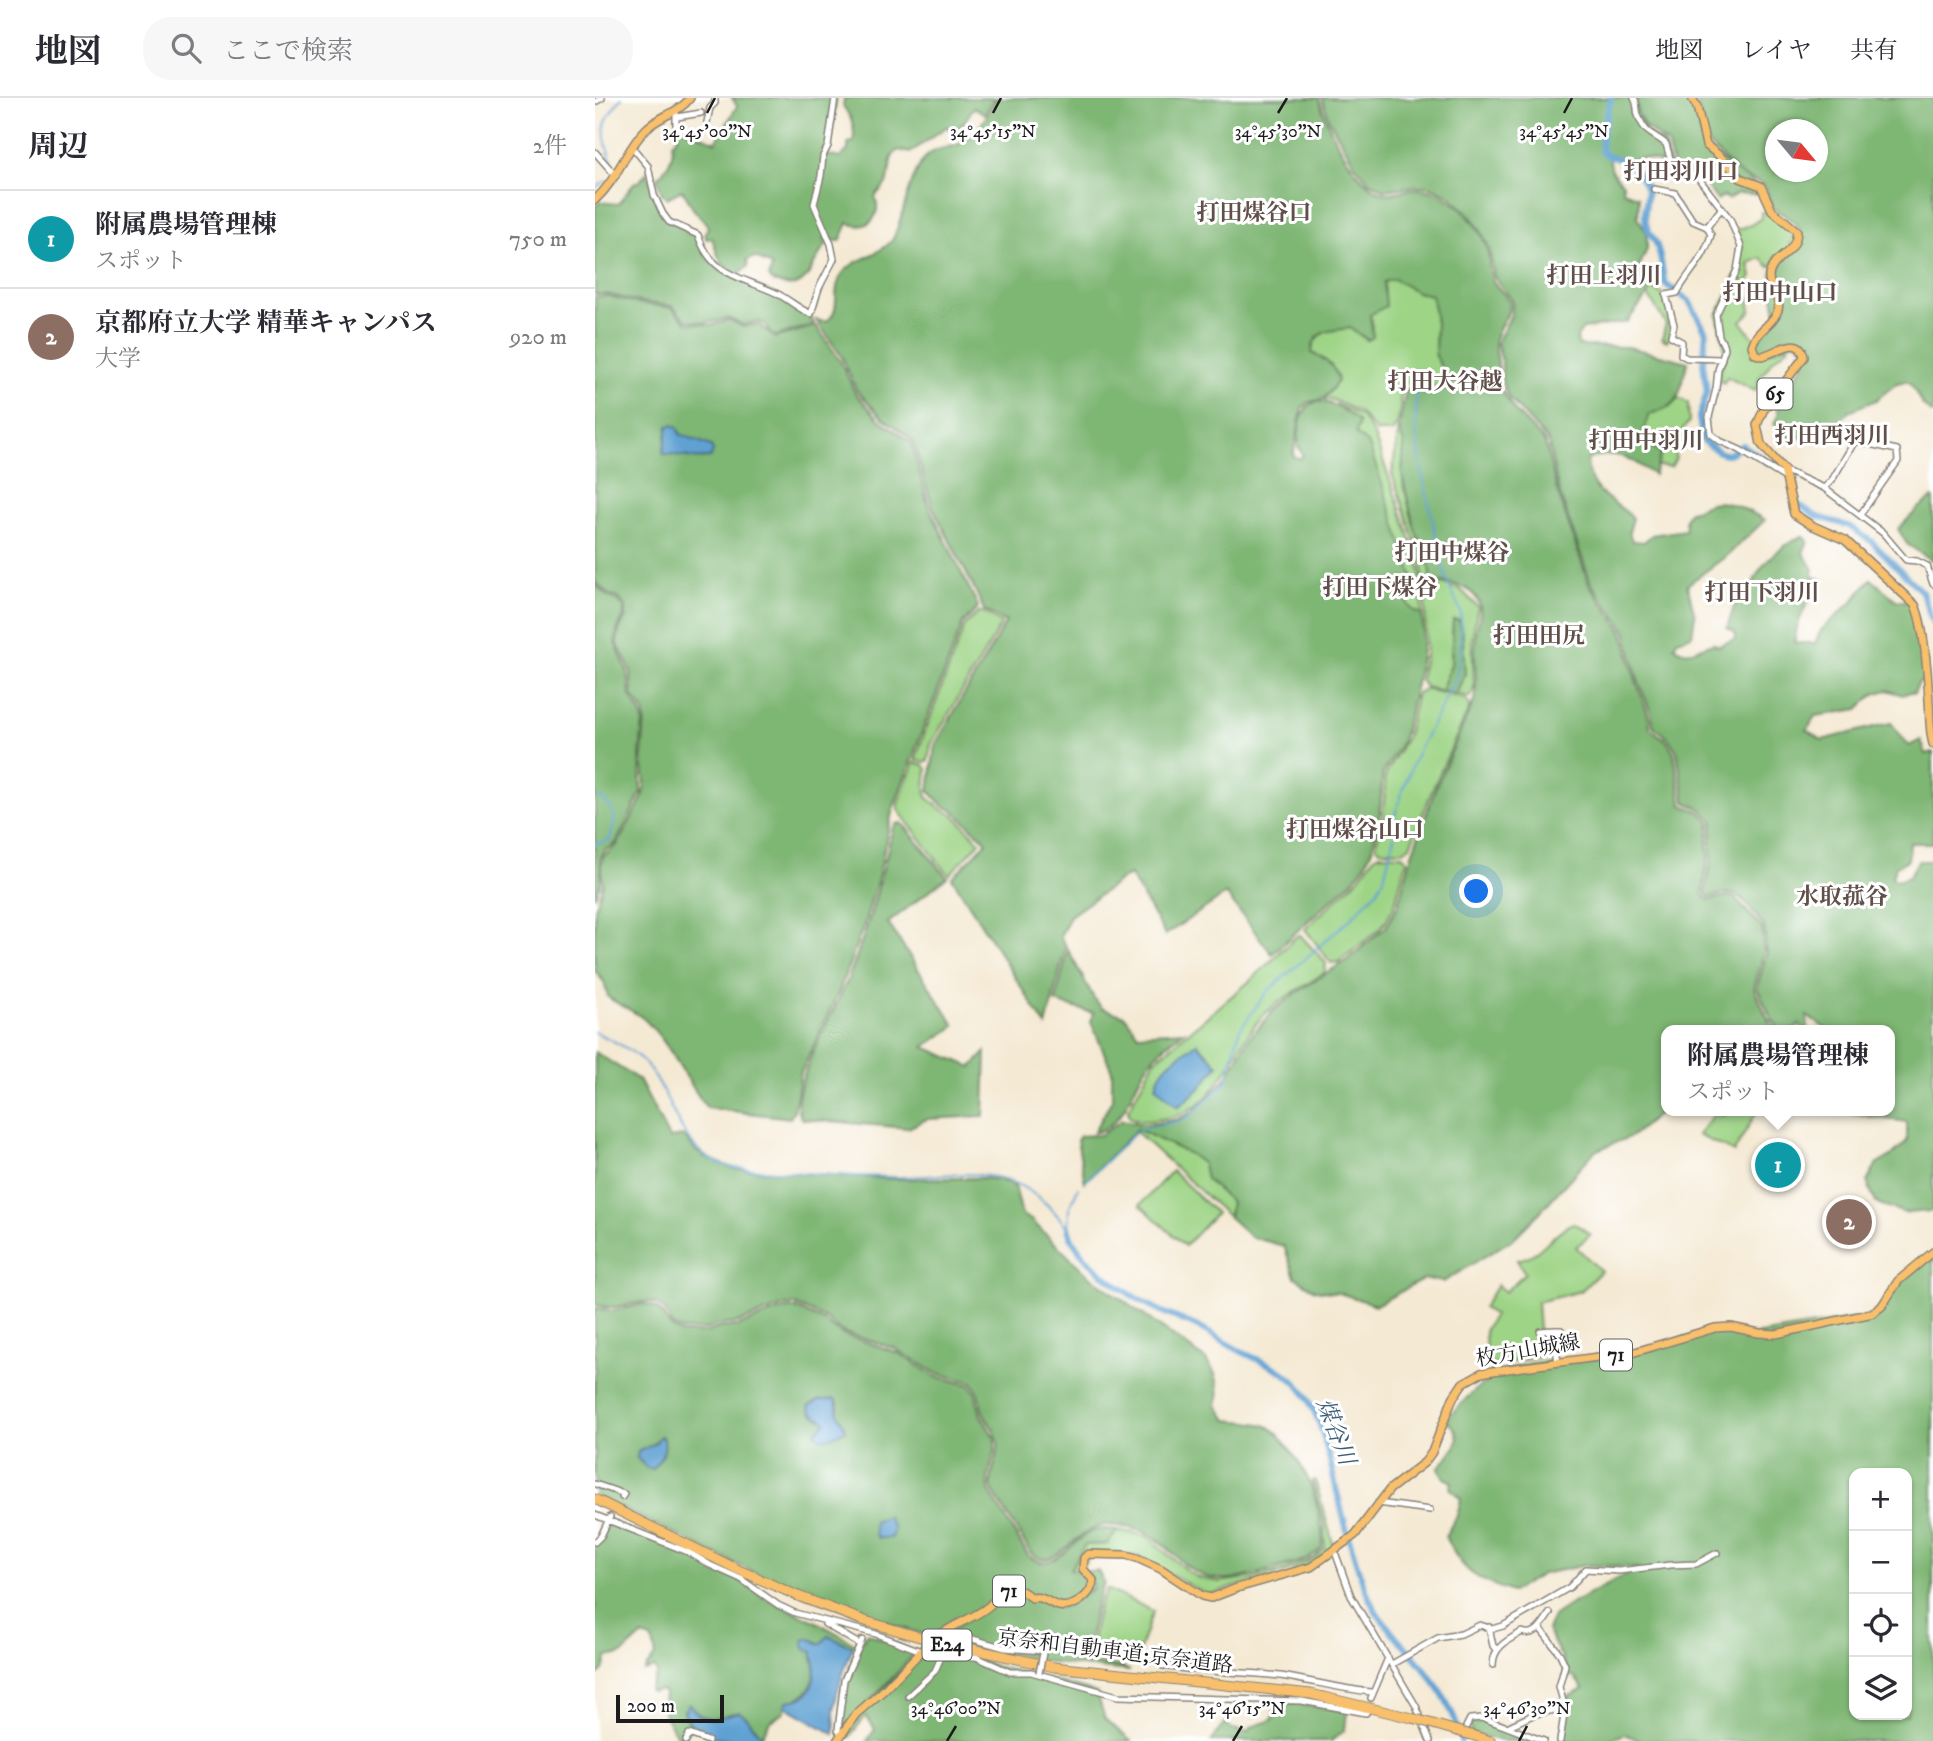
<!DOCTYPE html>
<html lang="ja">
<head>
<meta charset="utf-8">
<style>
  body { margin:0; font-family:"IM FELL DW Pica","Noto Serif JP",serif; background:#f7f7f7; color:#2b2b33 }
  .controls { position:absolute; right:21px; bottom:21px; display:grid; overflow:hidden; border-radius:14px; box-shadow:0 2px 5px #0004 }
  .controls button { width:63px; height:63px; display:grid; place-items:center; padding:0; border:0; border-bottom:2px solid #e1e1e2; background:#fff; color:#2b2b33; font:35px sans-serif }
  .compass { position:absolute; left:1170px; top:21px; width:63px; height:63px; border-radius:50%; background:#fff; box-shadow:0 2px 5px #0004; rotate:119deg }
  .scale { position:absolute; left:21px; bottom:18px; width:108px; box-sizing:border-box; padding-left:7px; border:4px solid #1c1c1c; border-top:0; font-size:19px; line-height:24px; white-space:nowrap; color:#1c1c1c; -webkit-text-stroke:5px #fff; paint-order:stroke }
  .you { position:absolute; left:882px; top:794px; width:24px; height:24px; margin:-18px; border:5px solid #fff; border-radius:50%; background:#1a73e8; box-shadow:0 0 0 10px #1a73e833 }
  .badge { display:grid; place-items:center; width:46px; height:46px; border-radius:50%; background:#1a73e8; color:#fff; font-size:23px; font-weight:700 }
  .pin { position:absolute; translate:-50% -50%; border:4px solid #fff; box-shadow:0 2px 7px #0006 }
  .popup { position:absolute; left:1066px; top:927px; width:234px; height:91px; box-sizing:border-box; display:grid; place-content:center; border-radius:14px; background:#fff; filter:drop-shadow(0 2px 5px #0005); font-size:23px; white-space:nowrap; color:#7c7c81 }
  .popup b { font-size:26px; color:#2b2b33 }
  .popup::after { content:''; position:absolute; left:50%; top:100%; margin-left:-14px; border:14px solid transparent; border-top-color:#fff }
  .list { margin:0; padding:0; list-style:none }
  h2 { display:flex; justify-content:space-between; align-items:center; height:91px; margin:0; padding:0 28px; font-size:30px }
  h2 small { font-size:23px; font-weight:400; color:#7c7c81 }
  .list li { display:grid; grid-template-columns:46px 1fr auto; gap:21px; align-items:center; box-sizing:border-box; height:98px; padding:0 28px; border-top:2px solid #e1e1e2 }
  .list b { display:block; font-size:26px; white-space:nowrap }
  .list p { margin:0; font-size:23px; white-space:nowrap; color:#7c7c81 }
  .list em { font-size:23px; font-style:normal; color:#7c7c81 }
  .icon { flex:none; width:38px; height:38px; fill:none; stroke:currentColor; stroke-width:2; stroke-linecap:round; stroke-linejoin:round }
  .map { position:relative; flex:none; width:1338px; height:1643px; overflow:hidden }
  header { display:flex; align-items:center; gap:42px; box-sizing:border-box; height:98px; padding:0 35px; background:#fff; border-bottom:2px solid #e1e1e2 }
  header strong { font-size:33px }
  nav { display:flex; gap:38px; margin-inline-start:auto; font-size:24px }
  .search { width:490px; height:63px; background:#f7f7f7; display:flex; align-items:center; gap:18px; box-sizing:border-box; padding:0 24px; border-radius:28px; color:#7c7c81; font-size:26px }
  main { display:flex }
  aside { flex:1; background:#fff }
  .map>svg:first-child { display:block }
  .green { fill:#9ed486; stroke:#5d7851; stroke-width:2 }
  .forest { fill:#7eb673; stroke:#4d6948; stroke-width:2; fill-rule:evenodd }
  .water { fill:#5fa1d3; stroke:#3e5e78; stroke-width:2 }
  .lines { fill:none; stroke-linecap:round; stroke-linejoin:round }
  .stream { stroke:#5fa1d3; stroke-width:2 }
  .river { stroke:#5fa1d3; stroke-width:6 }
  .minor-casing { stroke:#888278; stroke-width:8 }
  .major-casing { stroke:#888278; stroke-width:10 }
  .highway-casing { stroke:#888278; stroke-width:11 }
  .minor { stroke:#fff; stroke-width:5 }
  .major { stroke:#f8bf6c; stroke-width:7 }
  .highway { stroke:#f8bf6c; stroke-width:9 }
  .minor-bridge-casing { stroke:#888278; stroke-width:8; stroke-linecap:butt }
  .highway-bridge-casing { stroke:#888278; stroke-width:11; stroke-linecap:butt }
  .minor-bridge { stroke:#fff; stroke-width:5 }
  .highway-bridge { stroke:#f8bf6c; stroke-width:9 }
  .ticks { fill:none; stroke:#1c1c1c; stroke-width:2.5 }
  .labels { text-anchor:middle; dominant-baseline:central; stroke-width:6; stroke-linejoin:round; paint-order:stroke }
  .shield { fill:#fff; stroke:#606060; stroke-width:2 }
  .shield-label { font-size:19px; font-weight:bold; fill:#1c1c1c }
  .street-label { font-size:21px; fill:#1c1c1c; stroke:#fff }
  .neighbourhood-label { font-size:23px; font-weight:bold; fill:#614f49; stroke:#fff }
  .water-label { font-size:23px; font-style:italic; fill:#3e5e78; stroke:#fff }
  .ticks-label { font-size:18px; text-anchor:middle; fill:#1c1c1c; stroke:#fff; stroke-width:6; stroke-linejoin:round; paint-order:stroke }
</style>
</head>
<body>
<header>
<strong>地図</strong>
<div class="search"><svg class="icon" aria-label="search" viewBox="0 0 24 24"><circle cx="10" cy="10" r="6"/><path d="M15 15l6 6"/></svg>ここで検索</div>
<nav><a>地図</a><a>レイヤ</a><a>共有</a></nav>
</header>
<main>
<aside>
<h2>周辺<small>2件</small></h2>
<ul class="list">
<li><span class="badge" style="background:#0f9aa8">1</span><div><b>附属農場管理棟</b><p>スポット</p></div><em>750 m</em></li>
<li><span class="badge" style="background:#8d6e63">2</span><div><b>京都府立大学 精華キャンパス</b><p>大学</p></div><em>920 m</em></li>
</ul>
</aside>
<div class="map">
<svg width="1338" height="1643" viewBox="0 0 1338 1643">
  <rect width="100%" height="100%" fill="#fff"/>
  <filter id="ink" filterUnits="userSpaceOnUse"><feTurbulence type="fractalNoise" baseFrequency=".0143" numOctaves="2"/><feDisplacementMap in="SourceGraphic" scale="14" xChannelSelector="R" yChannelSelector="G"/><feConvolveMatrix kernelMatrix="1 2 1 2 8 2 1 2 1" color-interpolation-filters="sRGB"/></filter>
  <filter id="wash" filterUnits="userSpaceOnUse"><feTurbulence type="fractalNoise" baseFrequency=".00686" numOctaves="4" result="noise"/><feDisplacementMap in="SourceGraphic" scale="28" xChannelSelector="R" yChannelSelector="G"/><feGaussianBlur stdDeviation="1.57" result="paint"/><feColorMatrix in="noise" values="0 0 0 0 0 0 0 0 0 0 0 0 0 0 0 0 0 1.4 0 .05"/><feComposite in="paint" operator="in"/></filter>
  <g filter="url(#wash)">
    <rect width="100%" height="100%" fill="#f4e9d3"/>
    <path class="green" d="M 1166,114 L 1175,114 L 1199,134 L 1195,149 L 1175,169 L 1166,160 L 1154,165 L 1157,179 L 1146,190 L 1154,199 L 1156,213 L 1146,223 L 1158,239 L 1194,249 L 1178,262 L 1163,282 L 1164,286 L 1160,293 L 1132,279 L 1129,285 L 1123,282 L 1131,255 L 1122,217 L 1143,172 L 1147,149 L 1140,132 L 1156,127 L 1166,120 Z
      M 799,181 L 822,194 L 837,197 L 841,225 L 840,255 L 846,269 L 845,289 L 817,284 L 811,285 C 801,299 809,322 797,334 L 782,334 L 764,314 L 736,301 L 729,301 L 743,283 C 740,267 731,262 717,255 C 718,232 737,232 755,230 L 772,242 L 778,239 L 775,217 L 789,183 Z
      M 1055,190 L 1070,197 C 1074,214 1082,227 1072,243 L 1067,241 L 1071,226 L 1053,197 Z
      M 1084,300 L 1093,305 L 1094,324 L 1088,331 L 1091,340 L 1089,345 L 1075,342 L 1081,360 L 1076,369 L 1062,368 L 1066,355 L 1046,339 L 1055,316 L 1076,308 Z
      M 742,307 L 766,318 L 779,337 L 823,462 L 827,485 L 827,516 C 813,513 811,504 809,492 L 761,336 Z
      M 804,330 L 809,345 L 808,385 L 819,428 L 835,471 L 835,485 L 829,483 L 826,461 L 797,376 Z
      M 849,486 L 865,491 L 883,509 L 877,541 L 879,591 L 874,599 L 861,596 L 870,576 L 858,522 L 856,567 L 846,593 L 830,589 L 825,582 L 831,553 L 830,496 L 833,489 Z
      M 384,514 L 388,514 L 406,525 L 405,528 L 336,646 L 333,663 L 329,664 L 320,661 L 370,527 Z
      M 830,591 L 871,601 L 875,608 L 839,688 L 815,748 L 808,753 L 785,752 L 781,747 L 788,718 L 791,676 L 812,638 L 822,595 Z
      M 319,664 L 329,667 L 332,671 L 330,691 L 332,699 L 346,711 L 359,717 L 385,744 L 354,777 L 303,712 L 303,706 Z
      M 785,756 L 807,757 L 812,762 L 799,808 L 791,823 L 785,831 L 743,864 L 736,865 L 710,831 L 763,781 L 779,759 Z
      M 705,837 L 731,865 L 730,874 C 708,890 684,900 665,921 C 633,957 625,1009 572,1020 C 558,1023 548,1025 535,1019 L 533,1012 L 559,963 L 656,882 L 702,838 Z
      M 1132,1013 L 1162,1013 L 1139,1054 L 1103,1037 L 1118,1017 L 1129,1018 Z
      M 542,1031 L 595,1055 L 608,1066 L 611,1081 L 636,1104 L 634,1119 L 540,1033 Z
      M 577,1073 L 621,1115 L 590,1148 L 545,1107 Z
      M 978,1125 L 987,1130 L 995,1137 L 981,1149 L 1006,1173 L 986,1193 L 942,1204 L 946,1259 L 891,1268 L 890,1231 L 899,1217 L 888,1210 L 902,1187 L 910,1194 L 930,1175 L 922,1162 C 950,1156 953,1136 978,1125 Z
      M 720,1382 L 739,1449 L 715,1467 L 612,1497 L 543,1458 L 496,1454 L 486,1473 L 475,1472 L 490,1447 L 512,1446 L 523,1432 L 552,1438 L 592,1473 L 604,1480 L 624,1484 L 661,1479 L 711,1464 L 719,1460 L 730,1450 L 729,1426 L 717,1383 Z
      M 512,1491 L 558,1513 L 540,1565 L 502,1560 L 495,1551 L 505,1504 Z"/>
    <path class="forest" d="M 137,0 L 242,0 L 232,57 L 245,60 L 253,52 L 253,45 L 258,44 C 261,31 257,19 248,8 L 249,0 L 399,0 L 390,16 L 379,9 L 367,27 L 359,33 L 351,29 L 315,55 L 303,52 C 291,62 298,72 292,84 C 289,89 284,94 280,98 C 287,118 274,134 253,125 L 245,143 L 239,143 L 234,140 L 229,141 L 232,146 C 213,166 216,200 177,183 L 174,179 L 177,168 L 160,159 L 152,162 L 153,168 L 143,177 C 124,170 123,157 117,140 L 111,141 L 110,135 L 113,129 C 109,120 101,116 97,109 C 93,103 92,98 87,92 L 72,100 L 67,96 L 62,81 C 71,70 80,61 77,45 L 82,40 L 84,29 L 121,44 L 142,8 Z
      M 401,0 L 724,0 C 731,27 760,89 790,95 C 797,96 804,94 811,92 C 827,89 844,93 857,104 C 872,115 887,133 892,151 C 895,161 893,173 898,183 C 903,191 910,196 915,204 C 915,219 903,227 900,241 C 898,249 905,262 903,275 L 845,289 L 846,270 L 840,255 L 841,225 L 837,197 L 822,194 L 799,181 L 789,184 L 791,208 L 775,217 L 778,239 L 773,242 L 755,230 C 737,232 717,232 717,255 C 731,262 740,267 743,283 L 729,301 L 714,304 L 707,310 L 698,358 L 705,361 L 708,357 L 703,348 C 704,338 703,324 709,314 C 721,290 752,314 764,324 L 761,336 L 774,347 L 819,482 L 809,492 C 811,504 813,513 827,516 C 832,555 818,595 810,633 L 806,645 L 788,675 L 784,724 L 777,751 L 770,767 L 758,782 L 677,856 L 631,796 L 570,837 L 535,777 L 527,781 L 475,818 L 465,839 L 471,848 L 451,928 L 357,780 L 392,744 L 358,712 L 348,708 L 334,693 L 340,647 L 411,524 L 389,512 L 382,496 L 337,408 L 318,342 L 287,319 L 262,293 L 247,259 L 221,222 L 231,224 C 249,210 234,195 248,175 C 258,161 286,157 298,141 C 309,118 314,79 330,60 C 340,49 352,51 364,46 C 380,38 395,16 401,0 Z
      M 727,0 L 1037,0 C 1046,24 1044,34 1068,45 L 1075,67 L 1050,60 L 1035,63 L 1014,58 L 1017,74 L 1028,86 L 1028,93 L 1044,99 L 1043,120 L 1052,135 L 1052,151 L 1044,169 L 1054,183 L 1054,195 L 1032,224 L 988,231 L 982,239 L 983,246 L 988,248 L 1033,249 L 1093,264 C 1082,295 1091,306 1055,316 L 1046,339 L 1066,355 L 1059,377 C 1035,360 1022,350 992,362 C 993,396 1017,400 1038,420 L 1034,434 L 1037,443 L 1049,444 L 1057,437 L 1091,432 L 1090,421 L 1095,413 C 1103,412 1108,407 1116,405 C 1133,401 1156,414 1170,422 L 1134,456 L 1092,487 L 1100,517 L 1097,537 L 1082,542 L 1079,548 C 1094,560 1102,549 1119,545 L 1123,548 L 1140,541 L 1140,534 L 1132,530 L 1141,503 L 1141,495 L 1156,491 C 1164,465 1184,450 1207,438 L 1213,443 L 1208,455 L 1218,471 L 1217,478 L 1227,481 C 1217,495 1198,528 1200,545 L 1220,545 L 1226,532 L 1257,504 L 1276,481 L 1301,502 L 1316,504 L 1321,516 L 1330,583 L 1324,584 L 1319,595 L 1315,594 L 1308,597 L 1292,592 L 1279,596 L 1263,611 L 1221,618 L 1212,632 L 1227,642 L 1296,625 L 1314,648 L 1326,642 L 1331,656 L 1338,654 L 1338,745 L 1315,745 L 1313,762 L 1301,768 L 1297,779 L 1302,783 L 1314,779 L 1323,763 L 1338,763 L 1338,1113 L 1310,1115 L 1281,1105 L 1272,1084 L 1281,1067 L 1296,1058 L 1312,1043 L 1312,1024 L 1257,1016 L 1249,1013 L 1295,1013 L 1295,932 L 1233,932 L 1212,918 L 1213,932 L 1208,932 L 1205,926 L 1200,932 L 1186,932 L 1177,922 L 1162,890 L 1172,854 L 1169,828 L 1149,803 L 1141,797 L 1132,795 L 1114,799 L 1110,795 L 1117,759 L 1115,749 L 1118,723 L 1105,710 L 1090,704 L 1082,654 L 1074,641 L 1058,628 L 1057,618 L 1043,582 L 1031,533 L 996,485 L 963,390 L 953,343 L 914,300 L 907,285 L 907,263 L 902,245 L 916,217 L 918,203 L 899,179 L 894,149 L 885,131 L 873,115 L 853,97 L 836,89 L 820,88 L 790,92 L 774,84 L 760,67 L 734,22 Z
      M 1041,0 L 1094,0 L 1100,9 L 1109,49 L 1164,90 L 1168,97 L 1143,95 L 1133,101 L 1128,98 L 1122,102 L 1102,76 L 1086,75 L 1080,73 L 1072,45 L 1050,29 L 1043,15 Z
      M 1101,0 L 1338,0 L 1338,316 C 1320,305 1323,290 1312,283 L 1302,285 L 1281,302 L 1254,313 L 1246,322 L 1229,326 L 1222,335 L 1214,340 L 1193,340 L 1179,326 L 1184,315 L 1177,304 C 1189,290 1230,255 1199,244 L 1172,255 L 1163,255 L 1160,249 L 1162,242 L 1182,220 C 1180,206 1173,183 1179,171 C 1187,157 1210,152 1204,131 C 1201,122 1186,117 1179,110 C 1173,103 1174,93 1168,86 L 1147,78 L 1113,46 ZM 1181,32 L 1223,32 L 1223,74 L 1181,74 Z
      M 52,74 L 67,117 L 102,138 L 112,160 L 129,174 L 184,198 L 215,218 L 219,226 L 181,238 L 176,236 L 169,226 L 163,223 L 148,227 L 134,220 L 110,225 L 91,222 L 78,208 L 41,203 L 13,196 L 0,196 L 0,108 L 5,104 L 23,106 L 40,84 L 44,84 Z
      M 12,198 L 40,205 L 77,210 L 92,225 L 117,227 L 134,222 L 148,229 L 163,226 L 180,240 L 221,228 L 246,264 L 260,295 L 285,322 L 316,344 L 334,409 L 382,506 L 383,510 L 368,525 L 297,714 L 284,776 L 270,824 L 244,893 L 206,974 L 199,1013 L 195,1020 L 112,1010 C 91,982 76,947 50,922 C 39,912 24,908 13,899 L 9,884 L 0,873 L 0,811 L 8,786 L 6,768 L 8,759 L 23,746 L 47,700 L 50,686 L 47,659 L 50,623 L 49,614 L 37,597 L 36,573 L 22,545 L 24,532 L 31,519 L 31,509 L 25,501 L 13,496 L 0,483 L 0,199 Z
      M 892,280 L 902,285 L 919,312 L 950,344 L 961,390 L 994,486 L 1028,534 L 1041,583 L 1054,619 L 1055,630 L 1072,643 L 1079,655 L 1087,707 L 1104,713 L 1115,724 L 1112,749 L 1114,758 L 1107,796 L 1113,802 L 1132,798 L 1140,800 L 1167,830 L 1169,854 L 1159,891 L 1174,923 L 1182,932 L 1071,932 L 1071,1010 L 1037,1038 L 1000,1053 L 945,1114 L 918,1141 L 848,1184 L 829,1181 L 781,1207 L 744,1195 L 720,1192 L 700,1179 L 689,1148 L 656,1139 L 634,1119 L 636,1104 L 611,1081 L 608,1066 L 595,1056 L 542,1031 L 490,1084 L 482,1042 L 485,1038 L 505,1037 L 527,1022 L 553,1027 L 583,1021 L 596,1015 L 629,983 L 655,939 L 680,911 L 701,895 L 753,861 L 791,829 L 802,809 L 817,756 L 841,689 L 879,603 C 884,583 878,562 880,542 C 880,531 887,520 885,509 C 881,488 852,482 835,485 L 835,470 L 819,428 L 807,377 L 809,345 L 804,330 L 811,292 L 817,288 C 855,296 857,289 892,280 Z
      M 1338,400 L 1338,463 L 1312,446 L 1303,431 L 1325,409 Z
      M 0,486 L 12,498 L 24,503 L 29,510 L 29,518 L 22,532 L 20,545 L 33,574 L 35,598 L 46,615 L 48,623 L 45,655 L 46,695 L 21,745 L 10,753 L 5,760 L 5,786 L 0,799 Z
      M 858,522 L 864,522 L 868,539 L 870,576 L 861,596 L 846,593 L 856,567 Z
      M 307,725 L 352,779 L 293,825 L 360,928 L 329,949 L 377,969 L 391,954 L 389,1018 L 332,1021 L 313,1030 L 207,1021 C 198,1011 206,986 210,974 C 221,942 240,912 253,881 C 273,832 286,782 298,730 L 301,726 Z
      M 473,852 L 499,900 L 507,910 L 530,918 L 543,936 L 589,933 C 577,943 561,953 553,966 C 536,990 532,1024 502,1034 L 499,1034 L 517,1002 L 517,973 L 496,924 L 498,915 L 460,904 Z
      M 0,954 L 44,982 L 74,1040 L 89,1038 L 100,1052 L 110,1059 L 140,1071 L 299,1081 L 389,1080 L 405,1082 L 420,1088 L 427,1117 L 436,1122 L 493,1177 L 611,1262 C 622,1275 626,1290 622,1307 L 632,1322 C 646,1324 662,1323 674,1329 C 686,1335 707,1368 713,1381 C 720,1395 730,1434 727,1449 C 717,1462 700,1465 684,1469 C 664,1475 637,1485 616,1480 C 589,1475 578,1449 555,1437 C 545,1431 526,1428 514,1427 C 480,1427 460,1478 436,1455 L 397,1392 C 393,1376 403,1364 403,1349 C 404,1334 393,1326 388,1314 C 384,1303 385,1292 376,1284 L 341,1275 L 299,1250 L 248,1234 L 230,1220 L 200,1207 L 191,1207 L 142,1225 L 122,1227 L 109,1232 L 87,1232 L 79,1229 C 74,1223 73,1215 67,1210 C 50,1193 24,1217 0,1206 Z
      M 1338,1156 L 1338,1643 L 1045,1643 L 1030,1636 L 1011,1643 L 966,1643 L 971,1620 L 964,1603 L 989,1591 L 978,1578 L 969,1580 L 970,1566 L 952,1532 L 958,1518 L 974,1507 L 1043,1470 L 991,1467 L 947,1476 L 917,1494 C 879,1480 868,1475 850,1438 L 862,1418 L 866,1401 L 855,1390 L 857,1384 L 849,1380 L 843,1370 C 856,1355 875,1340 852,1323 C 857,1313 866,1306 874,1298 C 918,1255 950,1267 1004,1260 C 1043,1254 1082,1241 1121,1232 L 1130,1231 L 1159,1237 L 1279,1217 L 1302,1187 ZM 1259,1375 L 1312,1375 L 1312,1617 L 1259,1617 Z
      M 47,1206 C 70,1209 65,1217 78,1231 L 86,1235 L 110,1235 L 123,1230 L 143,1228 L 189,1211 L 200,1210 L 229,1223 L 247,1236 L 303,1255 L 340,1278 L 375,1287 L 380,1294 L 386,1317 L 400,1341 L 400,1353 L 393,1379 L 394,1393 L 433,1457 C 457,1479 475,1444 495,1434 C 504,1430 513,1431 523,1432 L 512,1446 L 490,1447 L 475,1471 L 487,1473 L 496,1480 L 495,1492 L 475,1506 L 467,1507 L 419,1491 L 352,1530 L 340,1540 C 294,1526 247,1512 203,1494 C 134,1465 67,1429 0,1397 L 0,1210 L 18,1213 ZM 243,1304 L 243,1316 L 251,1332 C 238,1336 232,1344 220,1334 L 231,1324 L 218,1316 ZM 65,1338 L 69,1342 L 68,1357 L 52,1370 L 42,1360 L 44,1353 L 57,1348 Z
      M 15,1426 L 77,1448 L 145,1482 L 171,1501 L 220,1523 L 261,1546 L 258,1548 L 233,1539 L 226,1546 L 214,1540 L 210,1550 L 218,1554 C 217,1561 221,1564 220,1571 C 220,1593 207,1598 190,1608 L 190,1613 L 174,1625 L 167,1638 L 151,1619 L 136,1615 C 117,1626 109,1617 90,1618 L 97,1631 L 82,1640 C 79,1628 70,1623 68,1612 C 67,1607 69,1600 69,1594 L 64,1592 L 57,1594 L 54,1592 L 62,1575 L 60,1570 L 49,1573 C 58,1559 65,1560 56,1541 L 47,1538 L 27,1556 L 12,1559 L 8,1572 L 0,1579 L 0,1446 Z
      M 490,1473 L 503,1473 L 509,1484 L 502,1504 L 489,1564 L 524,1568 L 535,1573 L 459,1565 L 343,1541 L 405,1499 L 419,1494 L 467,1510 L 499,1490 Z
      M 272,1535 L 304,1547 L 320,1556 L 245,1634 C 248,1596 250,1568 272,1535 Z
      M 327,1554 L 381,1561 L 404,1569 L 436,1576 L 502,1595 L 510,1621 L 536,1643 L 272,1643 L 280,1631 L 271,1618 L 254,1639 L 248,1637 L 257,1622 Z
      M 682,1603 L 752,1613 L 750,1632 L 736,1643 L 616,1643 L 630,1625 L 637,1631 L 653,1634 L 656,1629 L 677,1622 Z
      M 880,1621 L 941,1643 L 906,1643 L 876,1635 L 875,1626 Z"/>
    <path class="water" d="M 77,327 L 82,329 L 85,336 L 116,348 L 118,353 L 116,359 C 103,364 83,355 68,356 L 73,328 Z
      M 602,945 L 623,967 L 604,991 L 583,1009 L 561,989 C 564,967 586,957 602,945 Z
      M 241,1301 L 243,1316 L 251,1332 L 231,1341 L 225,1340 L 220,1334 L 231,1324 L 216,1314 L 214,1308 L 225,1302 Z
      M 66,1338 C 75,1349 65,1362 57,1371 L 52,1370 L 42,1360 L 43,1354 L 59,1346 Z
      M 292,1418 L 299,1431 L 296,1440 L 283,1440 L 280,1437 L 279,1424 Z
      M 233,1538 L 258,1549 C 250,1570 241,1591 239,1614 C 239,1622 241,1628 239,1636 L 190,1608 L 191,1604 L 195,1602 C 212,1604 220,1586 220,1571 C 221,1564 217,1561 218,1554 L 210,1550 L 208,1542 L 214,1540 L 226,1546 Z
      M 94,1606 L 104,1617 L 118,1621 L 144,1614 L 151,1619 L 167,1638 L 164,1643 C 135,1643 99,1643 89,1613 Z"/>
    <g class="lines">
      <path class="stream" d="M 17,64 C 6,35 5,24 27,0
        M 0,90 L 11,83
        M 0,746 L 15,742 L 20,720 L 14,707 L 4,699
        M 0,934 C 18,943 37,951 51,966 C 81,1002 83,1061 141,1070 C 194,1074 249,1079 303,1079 C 335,1079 373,1072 405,1080 C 435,1088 455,1107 473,1130
        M 491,1083 L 542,1033 L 591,1021 L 619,997 L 631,984 L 645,931 L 672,894 L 753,823 L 782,793 L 789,780 L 799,739 L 799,720 L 806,697 L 822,655 L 861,581 L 865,559 L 866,514 L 852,483 L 846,460 L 827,375 L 821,329 L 821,290
        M 473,1129 L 474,1111 L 483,1090"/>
      <path class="river" d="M 1016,0 C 1013,17 1004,37 1007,54 C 1015,62 1028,59 1036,68 C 1066,98 1043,103 1052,129 C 1054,136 1060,141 1062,148 C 1067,161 1067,173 1070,186 L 1094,203 L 1111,234 L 1108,265 L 1112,294 L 1104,319 L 1107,341 C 1113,346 1124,357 1133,356 C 1138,355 1142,349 1148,347 L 1173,365 L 1190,364 L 1201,387 L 1201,405 L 1221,418 L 1254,428 L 1276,443 L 1327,494 L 1338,526
        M 473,1130 C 480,1162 534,1198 562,1211 C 574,1218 588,1222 601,1228 C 614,1234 625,1242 638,1249 C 659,1262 684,1267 702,1286 C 726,1313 733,1356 741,1390 C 750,1426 759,1463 773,1497 C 780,1516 793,1529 806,1544 C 833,1574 858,1603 866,1643"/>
    </g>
  </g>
  <g filter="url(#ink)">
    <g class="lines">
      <g class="minor-casing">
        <path id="minor" d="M 1039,0 C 1043,6 1041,10 1043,17 C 1051,38 1057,34 1071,46 L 1078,71 L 1086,77 L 1101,77 L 1135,121 L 1146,149 L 1142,172 L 1121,217 L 1124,238 L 1130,250 L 1123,272 L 1121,291 L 1114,319 L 1116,336 L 1125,343 L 1145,352 L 1192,381
          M 0,4 L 7,0
          M 82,19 L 106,15
          M 112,24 L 115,10 L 120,5 L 120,0
          M 81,28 L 81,16
          M 38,50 L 53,68 L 59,97 L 68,116 L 74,124 L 103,137 C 117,179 148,179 183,196 C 194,202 204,211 216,216 L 224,190 L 239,161 L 236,146 L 219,106 L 226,78 L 228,58 L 233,48 L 240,0
          M 0,54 L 21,78
          M 1059,91 L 1080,95 L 1098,123 L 1112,129
          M 1126,111 L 1112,129 L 1116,137 C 1110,161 1093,174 1082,195 L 1071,197 L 1079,227 L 1076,238 L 1087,244 L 1086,257 L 1092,260 L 1127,261
          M 1190,375 L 1193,374 L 1229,390 L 1288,435 L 1311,462 L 1322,463 L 1332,468 L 1338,486
          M 1229,390 L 1237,382 L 1260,343 L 1302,352 L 1303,363 L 1265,417
          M 945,1233 L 958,1232
          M 963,1264 L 958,1232 L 966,1232
          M 0,1386 L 29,1396 L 27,1399
          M 783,1405 L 835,1412
          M 0,1417 L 93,1454 L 115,1467 L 146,1481 L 183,1507 L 200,1515 L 281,1536 L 326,1553
          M 0,1444 L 6,1438 L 15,1419
          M 740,1454 L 756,1498 L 821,1608 L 835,1643
          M 230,1526 L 264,1546
          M 894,1529 L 898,1548 L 902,1551
          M 945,1530 L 965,1556 L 970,1567 L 964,1589 L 970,1610 L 965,1643
          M 349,1533 L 410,1550 L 448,1553 L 448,1555
          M 328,1552 L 349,1559 L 381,1559 L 415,1574 L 436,1574 L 523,1598 L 707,1603 L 771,1615 L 772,1613
          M 797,1566 L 843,1540 L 866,1536 L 885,1527 L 897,1531 L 908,1528 L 975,1489 L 991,1471 L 1024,1473 L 1075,1467 L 1101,1466 L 1122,1455
          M 898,1567 C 898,1549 913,1542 927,1534 C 941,1540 948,1525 955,1515
          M 568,1568 C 609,1575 651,1573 692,1579 C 720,1584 748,1591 776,1594
          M 313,1598 L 340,1573 L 346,1559
          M 776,1600 L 793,1560
          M 871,1629 L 875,1621 L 888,1620 L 949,1643
          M 912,1629 L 940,1616 L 970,1610
          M 246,1637 L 243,1632 L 249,1582 L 267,1542
          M 91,1643 L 94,1636 L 113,1643"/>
      </g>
      <g class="major-casing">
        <path id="major" d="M 1097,0 L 1102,9 L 1111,47 L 1126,59 L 1145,80 L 1166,88 L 1177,112 L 1202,133 C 1201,157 1181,156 1175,174 C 1170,187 1187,199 1183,212 C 1179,226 1160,233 1157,248 L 1160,256 L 1167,258 C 1181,255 1205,235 1209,259 L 1168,313 L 1162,327 L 1166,346 L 1189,372 L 1199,416 L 1216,427 L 1250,442 L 1320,507 C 1329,527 1333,578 1334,602 C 1335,617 1334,631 1338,646
          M 0,102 C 23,81 30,52 51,31 C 64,18 84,15 95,0
          M 345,1537 C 360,1525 380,1520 394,1508 C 401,1501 406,1494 417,1492 C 426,1491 430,1495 437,1500 C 448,1497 454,1506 464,1508 C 479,1511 498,1496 498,1482 L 488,1471 L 489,1460 L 493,1456 L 531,1457 L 542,1460 L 566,1471 L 607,1498 L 616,1500 L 642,1490 L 716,1469 L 760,1437 L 795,1391 L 830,1364 L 837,1354 L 858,1300 L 868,1285 L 886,1275 L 898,1273 L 1040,1254 L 1120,1230 L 1136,1229 L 1164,1235 L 1181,1236 L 1278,1215 L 1287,1208 L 1303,1183 L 1338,1154
          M 242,1643 L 261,1616 L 289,1592 L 330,1549"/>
      </g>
      <g class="highway-casing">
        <path id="highway" d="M 0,1401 L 144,1472 L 203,1498 L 267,1522 L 328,1540 L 459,1569 L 716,1596 L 817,1620
          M 876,1637 L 896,1643"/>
      </g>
      <use href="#minor" class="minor"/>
      <use href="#major" class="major"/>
      <use href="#highway" class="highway"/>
      <g class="minor-bridge-casing">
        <path id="minor-bridge" d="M 444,1575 L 448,1555"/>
      </g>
      <g class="highway-bridge-casing">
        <path id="highway-bridge" d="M 817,1620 L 876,1637"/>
      </g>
      <use href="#minor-bridge" class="minor-bridge"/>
      <use href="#highway-bridge" class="highway-bridge"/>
    </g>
  </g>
  <path class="ticks" d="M 112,15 L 120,0M 398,15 L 406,0M 683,15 L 692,0M 969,15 L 977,0M 352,1643 L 361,1628M 638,1643 L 647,1628M 924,1643 L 932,1628"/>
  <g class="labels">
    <g class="shield">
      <rect x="1162.5" y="280.5" width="35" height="31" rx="5"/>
      <rect x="1005" y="1241.5" width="32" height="31" rx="5"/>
      <rect x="398" y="1477.5" width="32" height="31" rx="5"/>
      <rect x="327.5" y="1531.5" width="49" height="31" rx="5"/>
    </g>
    <g class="shield-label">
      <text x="1180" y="296">65</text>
      <text x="1021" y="1257">71</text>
      <text x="414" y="1493">71</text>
      <text x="352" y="1547">E24</text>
    </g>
    <g class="street-label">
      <text transform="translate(933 1253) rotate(-10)">枚方山城線</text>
      <text transform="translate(520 1554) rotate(7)">京奈和自動車道;京奈道路</text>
    </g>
    <g class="neighbourhood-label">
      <text x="1086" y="74">打田羽川口</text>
      <text x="659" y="115">打田煤谷口</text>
      <text x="1009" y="178">打田上羽川</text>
      <text x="1185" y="195">打田中山口</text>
      <text x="850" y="284">打田大谷越</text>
      <text x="1237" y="338">打田西羽川</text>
      <text x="1051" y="343">打田中羽川</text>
      <text x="857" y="455">打田中煤谷</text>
      <text x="785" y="490">打田下煤谷</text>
      <text x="1167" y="495">打田下羽川</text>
      <text x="944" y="538">打田田尻</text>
      <text x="760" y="732">打田煤谷山口</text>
      <text x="1247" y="799">水取菰谷</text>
    </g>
    <g class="water-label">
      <text transform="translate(740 1334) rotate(69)">煤谷川</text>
    </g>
  </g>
  <g class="ticks-label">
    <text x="112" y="39">34°45'00"N</text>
    <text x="398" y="39">34°45'15"N</text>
    <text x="683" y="39">34°45'30"N</text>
    <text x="969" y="39">34°45'45"N</text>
    <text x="361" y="1616">34°46'00"N</text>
    <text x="647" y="1616">34°46'15"N</text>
    <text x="932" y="1616">34°46'30"N</text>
  </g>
</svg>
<div class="controls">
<button>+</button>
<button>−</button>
<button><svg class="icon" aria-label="locate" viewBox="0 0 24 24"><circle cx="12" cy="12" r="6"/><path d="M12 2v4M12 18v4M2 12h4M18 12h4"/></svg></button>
<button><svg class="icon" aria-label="layers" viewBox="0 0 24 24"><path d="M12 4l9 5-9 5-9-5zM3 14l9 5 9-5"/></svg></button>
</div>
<svg class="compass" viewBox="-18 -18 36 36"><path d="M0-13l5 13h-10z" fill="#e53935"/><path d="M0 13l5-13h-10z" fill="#7c7c81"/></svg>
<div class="scale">200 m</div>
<div class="you"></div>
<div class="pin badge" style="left:1183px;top:1067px;background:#0f9aa8">1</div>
<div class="popup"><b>附属農場管理棟</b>スポット</div>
<div class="pin badge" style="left:1254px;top:1124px;background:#8d6e63">2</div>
</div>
</main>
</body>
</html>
